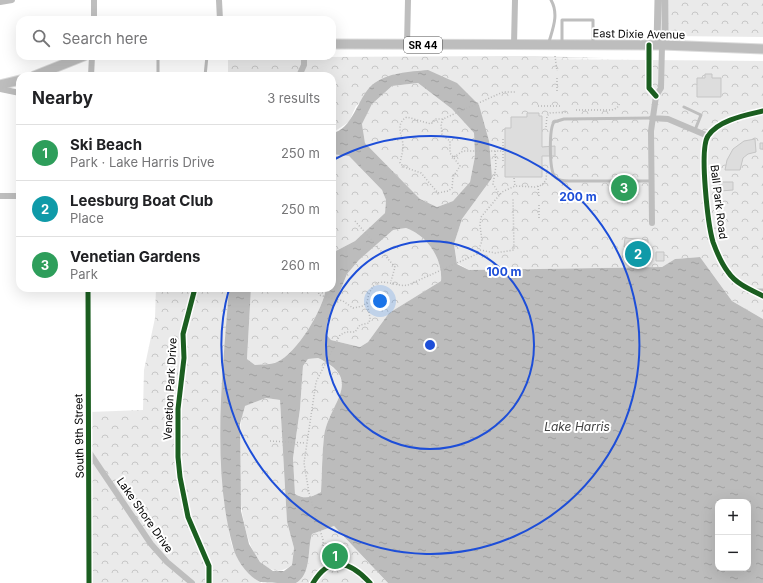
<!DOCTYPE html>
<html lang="en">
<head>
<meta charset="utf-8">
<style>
  body { margin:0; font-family:Inter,sans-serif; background:#f2f2f2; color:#202124 }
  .controls { position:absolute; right:12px; bottom:12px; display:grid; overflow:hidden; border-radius:8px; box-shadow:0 4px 16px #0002 }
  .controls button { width:36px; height:36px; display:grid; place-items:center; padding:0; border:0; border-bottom:1px solid #e0e0e0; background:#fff; color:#202124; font:20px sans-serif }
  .you { position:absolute; left:380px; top:301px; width:14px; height:14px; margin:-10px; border:3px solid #fff; border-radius:50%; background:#1a73e8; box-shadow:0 0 0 6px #1a73e833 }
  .badge { display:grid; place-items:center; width:26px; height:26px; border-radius:50%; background:#111827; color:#fff; font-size:13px; font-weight:700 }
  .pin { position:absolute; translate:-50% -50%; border:2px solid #fff; box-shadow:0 1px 4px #0006 }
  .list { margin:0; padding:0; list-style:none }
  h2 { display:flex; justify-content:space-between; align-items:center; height:52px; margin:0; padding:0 16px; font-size:17px }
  h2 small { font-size:13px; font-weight:400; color:#757577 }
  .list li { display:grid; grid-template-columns:26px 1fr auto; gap:12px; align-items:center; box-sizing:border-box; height:56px; padding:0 16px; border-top:1px solid #e0e0e0 }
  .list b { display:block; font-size:15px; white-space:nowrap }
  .list p { margin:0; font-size:13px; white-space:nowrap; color:#757577 }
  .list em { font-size:13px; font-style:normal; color:#757577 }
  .icon { flex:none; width:22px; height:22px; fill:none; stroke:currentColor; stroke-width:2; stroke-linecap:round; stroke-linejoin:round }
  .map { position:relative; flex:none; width:763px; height:583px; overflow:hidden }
  .search { position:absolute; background:#fff; box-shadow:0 4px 16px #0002; left:16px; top:16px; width:320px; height:44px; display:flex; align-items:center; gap:10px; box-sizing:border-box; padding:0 14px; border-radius:12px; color:#757577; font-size:15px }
  .panel { position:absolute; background:#fff; box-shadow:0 4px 16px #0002; left:16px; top:72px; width:320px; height:220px; border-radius:12px }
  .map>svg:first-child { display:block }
  .park { fill:url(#park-crowns) }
  .water { fill:url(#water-ripples); fill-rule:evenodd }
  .building { fill:#ddd; stroke:#c5c5c5 }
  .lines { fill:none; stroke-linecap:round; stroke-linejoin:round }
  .primary-casing { stroke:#dbdbdb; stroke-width:11 }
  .path { stroke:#b8b8b8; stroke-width:1.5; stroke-dasharray:1 2; stroke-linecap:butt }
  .service { stroke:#bebebe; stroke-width:3 }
  .minor { stroke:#bebebe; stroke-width:6 }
  .tertiary { stroke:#bebebe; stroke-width:7 }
  .primary { stroke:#bdbdbd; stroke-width:9 }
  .cycleway-casing { stroke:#fff; stroke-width:8 }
  .cycleway { stroke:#1b5e20; stroke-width:5 }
  .ring { fill:none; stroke:#1d4ed8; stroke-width:2 }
  .labels { text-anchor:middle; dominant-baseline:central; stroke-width:4; stroke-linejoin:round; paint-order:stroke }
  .shield { fill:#fff; stroke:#4c4c4c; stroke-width:1 }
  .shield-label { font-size:10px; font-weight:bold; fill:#000 }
  .street-label { font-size:11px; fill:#000; stroke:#fff }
  .water-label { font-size:12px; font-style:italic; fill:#414141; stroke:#fff }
  .centre { fill:#1d4ed8; stroke:#fff; stroke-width:2 }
  .ring-label { font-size:12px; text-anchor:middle; font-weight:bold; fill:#1d4ed8; stroke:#fff; stroke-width:4; stroke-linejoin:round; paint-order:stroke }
</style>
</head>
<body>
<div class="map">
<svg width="763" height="583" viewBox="0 0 763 583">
  <defs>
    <pattern id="park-crowns" width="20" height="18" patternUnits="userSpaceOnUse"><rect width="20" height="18" fill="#eaeaea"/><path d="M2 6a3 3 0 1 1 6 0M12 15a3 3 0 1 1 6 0" fill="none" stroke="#c7c7c7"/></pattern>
    <pattern id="water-ripples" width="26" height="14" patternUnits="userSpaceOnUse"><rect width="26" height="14" fill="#bcbcbc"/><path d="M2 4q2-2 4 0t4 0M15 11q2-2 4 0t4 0" fill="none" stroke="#a0a0a0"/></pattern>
  </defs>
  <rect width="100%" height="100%" fill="#fff"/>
  <path class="park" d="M 669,0 L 763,0 L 763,37 L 668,36 Z
    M 535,56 L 604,58 L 534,59 L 763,61 L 763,319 L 732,301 L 700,257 L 675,259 L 662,267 L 469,270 L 457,263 L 454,244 L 462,219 L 492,178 L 479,105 L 395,74 L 356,106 L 349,122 L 332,133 L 332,76 L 228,76 L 228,60 L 313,57 Z
    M 418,83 L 452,109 L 474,133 L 475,156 L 470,182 L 453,201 L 437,207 L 420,199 L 365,143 L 362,124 L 372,104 L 392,86 Z
    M 337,153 L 349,156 L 382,190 L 386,200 L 385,213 L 355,241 L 332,253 L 332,154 Z
    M 406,228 C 427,235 443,259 441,281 L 389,313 L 368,342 L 360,347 L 331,340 L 326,334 L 327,323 L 347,274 L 359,260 L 393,230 Z
    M 156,288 L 229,288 C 224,363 215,441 227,515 C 229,526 229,538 233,548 C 238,563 249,574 261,583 L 92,583 L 89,412 L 143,410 L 144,370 L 155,318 Z
    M 251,288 L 326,288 C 323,310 297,353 277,362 C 270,365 261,364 255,365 L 247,359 Z
    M 318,358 C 365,381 329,403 324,436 C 322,455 322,474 321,492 C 311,497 306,500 295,494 L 293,458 L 300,409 L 303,366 L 308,359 Z
    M 266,398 L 280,400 L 287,522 L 294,548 L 292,565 C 282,572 275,573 265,566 C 234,543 235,440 244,406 Z
    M 334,526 L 388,583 L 296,583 C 312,574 307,549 312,534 Z"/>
  <path class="water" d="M 428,70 L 457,83 L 479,105 L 489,141 L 492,178 L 462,219 L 454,244 L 457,264 L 469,270 L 662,267 L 675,259 L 700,257 L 732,301 L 763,319 L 763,583 L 388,583 L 334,526 L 312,534 C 307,549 312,574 296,583 C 288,583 266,583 260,582 C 248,576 236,560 233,547 C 211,467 223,370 229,288 L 251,288 L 247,359 L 255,365 C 262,364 271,365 277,362 C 297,353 323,310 326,288 L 332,288 L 332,253 L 355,241 L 385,213 L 386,200 L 382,190 L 349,156 L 332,154 L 332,133 C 352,131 358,97 372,85 C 388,72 409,72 428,70 ZM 418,83 L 452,109 L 474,133 L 475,156 L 470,182 L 453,201 L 437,207 L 420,199 L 365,143 L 362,124 L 372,104 L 392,86 ZM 406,228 C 427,235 443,259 441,281 L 389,313 L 368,342 L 360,347 L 331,340 L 326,334 L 327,323 L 347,274 L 359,260 L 393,230 ZM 318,358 C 365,380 329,403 324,436 C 322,454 322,474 321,492 C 312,497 305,500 295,494 L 293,458 L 300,409 L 303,366 L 308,359 ZM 266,398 L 280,400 L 287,522 L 294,548 L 292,565 L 284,571 L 273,571 L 260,562 L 249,544 L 241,511 L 240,424 L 245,406 ZM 718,502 L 748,502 L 748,568 L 718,568 Z"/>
  <path class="building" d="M 705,74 L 712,74 L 712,78 L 721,78 L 721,97 L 697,97 L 697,78 L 705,78 Z
    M 527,113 L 539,113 L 539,116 L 542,116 L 542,147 L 555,146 L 555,156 L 542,156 L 542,177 L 505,177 L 505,128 L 511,128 L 511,117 L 527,117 Z
    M 755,139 L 756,152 L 748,154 L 743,158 L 740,170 L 725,170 L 727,160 L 733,149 L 744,141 Z
    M 760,143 L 763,143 L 763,149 L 760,149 Z
    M 719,182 L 733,182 L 733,190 L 720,191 Z
    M 625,238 L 648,240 L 648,261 L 628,261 L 628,247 L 624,247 Z
    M 656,252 L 664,252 L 664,261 L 656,261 Z"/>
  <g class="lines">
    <g class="primary-casing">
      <path id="primary" d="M 332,44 L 662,45 L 763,49
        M 34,76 L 84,56
        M 0,85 L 20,80"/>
    </g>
    <path class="path" d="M 555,56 L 557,71
      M 557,78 L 557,91
      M 538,106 L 561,106
      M 576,110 L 612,110 L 617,108 L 620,103
      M 443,119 L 441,124 L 442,135 L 450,141 L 450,153 L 460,166 L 453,177 L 452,188 L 448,191 L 438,193 L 421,173 L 404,167 L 400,163 C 401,157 403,152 403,146 C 403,136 394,124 407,117 L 431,124 L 436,119 L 443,119 L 503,92 L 516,92
      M 546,127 L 547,116 L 550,113 L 567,112
      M 503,139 L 503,162
      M 495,151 L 496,166 L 493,184 L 500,195
      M 454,157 L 463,151 L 502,151
      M 514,178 L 515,186
      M 538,186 L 539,197
      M 539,205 L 539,220
      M 355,221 L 395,267 L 391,281
      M 480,250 L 495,253 L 514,250 L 513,199
      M 318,290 L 319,295 L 343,301 L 353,308 L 363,306 L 367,302 C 368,299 368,295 370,292 C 377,273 395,288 408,285 L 477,254 L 482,241 L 480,225 L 481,217 L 502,192 L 515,186 L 535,187 L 542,185 L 546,180 L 547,169
      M 270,441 L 306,443
      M 324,561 L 323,540 L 309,493 L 304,463 L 316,382 L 340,335 L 346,332 L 355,332 L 360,325 L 369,323 L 370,318 L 367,302"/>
    <path class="service" d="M 549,42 C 553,28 559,14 551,0
      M 562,43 L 562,20 L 593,20 L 593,44
      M 158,56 L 158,76
      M 205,76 L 207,56
      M 684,107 L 701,115 L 695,130
      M 651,181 L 569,181 C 564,181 559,181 555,177 C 549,170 549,129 554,122 L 564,119 L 652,118
      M 755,290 L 763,290"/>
    <path class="minor" d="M 219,0 L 220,20
      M 0,2 L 12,0
      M 94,20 L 94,0
      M 407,45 L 408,0
      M 514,45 L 515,0
      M 649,45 L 649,88 L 656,96
      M 91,76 L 92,56
      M 299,76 L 304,65 L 304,56
      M 0,89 L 20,93
      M 763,111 C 746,115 718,120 708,136 C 699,149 708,225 713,242 C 717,253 721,263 728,272 C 736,284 751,290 763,296
      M 652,118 L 668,119 L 708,136
      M 0,196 L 20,196
      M 652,223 L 651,131 L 656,96 L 661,88 L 662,45
      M 88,288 L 89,583
      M 195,288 L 183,334 L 184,358 L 178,409 L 178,457 L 180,477 L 188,517 L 209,566 L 209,583
      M 89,452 L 151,544 L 167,562 L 192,583
      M 313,583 C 330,554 351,562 370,583"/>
    <path class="tertiary" d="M 657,45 L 658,0
      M 665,45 L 665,0"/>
    <use href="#primary" class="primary"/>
    <g class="cycleway-casing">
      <path id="cycleway" d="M 649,45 L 649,88 L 656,96
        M 763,111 C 746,115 718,120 708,136 C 699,149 708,225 713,242 C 717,253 721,263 728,272 C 736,284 751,290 763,296
        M 88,288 L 89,583
        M 195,288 L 183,334 L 184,358 L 178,409 L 178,457 L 180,477 L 188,517 L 209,566 L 209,583
        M 313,583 C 330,554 351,562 370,583"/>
    </g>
    <use href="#cycleway" class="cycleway"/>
  </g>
  <g class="ring">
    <circle cx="430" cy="345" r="104"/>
    <path d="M333 160A209 209 0 1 1 229 289"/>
  </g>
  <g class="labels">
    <rect class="shield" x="404" y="37" width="38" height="16" rx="3"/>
    <g class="shield-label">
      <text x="423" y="45">SR 44</text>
    </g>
    <g class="street-label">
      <text transform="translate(639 34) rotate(1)">East Dixie Avenue</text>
      <text transform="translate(719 202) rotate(83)">Ball Park Road</text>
      <text transform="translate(170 389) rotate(-87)">Venetion Park Drive</text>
      <text transform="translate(79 436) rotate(-91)">South 9th Street</text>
      <text transform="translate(145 515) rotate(55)">Lake Shore Drive</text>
    </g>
    <g class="water-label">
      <text x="577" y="426">Lake Harris</text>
    </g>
  </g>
  <circle cx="430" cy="345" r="6" class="centre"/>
  <g class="ring-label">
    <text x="578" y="201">200 m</text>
    <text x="504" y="276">100 m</text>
  </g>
</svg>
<div class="controls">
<button>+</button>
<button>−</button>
</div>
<div class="you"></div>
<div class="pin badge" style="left:335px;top:556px;background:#2e9e5b">1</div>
<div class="pin badge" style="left:638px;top:254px;background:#0f9aa8">2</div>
<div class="pin badge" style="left:624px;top:188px;background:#2e9e5b">3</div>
<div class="search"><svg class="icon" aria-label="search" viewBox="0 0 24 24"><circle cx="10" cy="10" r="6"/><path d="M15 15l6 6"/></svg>Search here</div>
<section class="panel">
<h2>Nearby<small>3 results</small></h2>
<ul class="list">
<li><span class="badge" style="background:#2e9e5b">1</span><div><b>Ski Beach</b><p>Park · Lake Harris Drive</p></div><em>250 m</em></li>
<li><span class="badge" style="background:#0f9aa8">2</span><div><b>Leesburg Boat Club</b><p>Place</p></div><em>250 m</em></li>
<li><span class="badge" style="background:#2e9e5b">3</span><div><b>Venetian Gardens</b><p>Park</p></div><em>260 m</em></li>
</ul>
</section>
</div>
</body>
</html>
